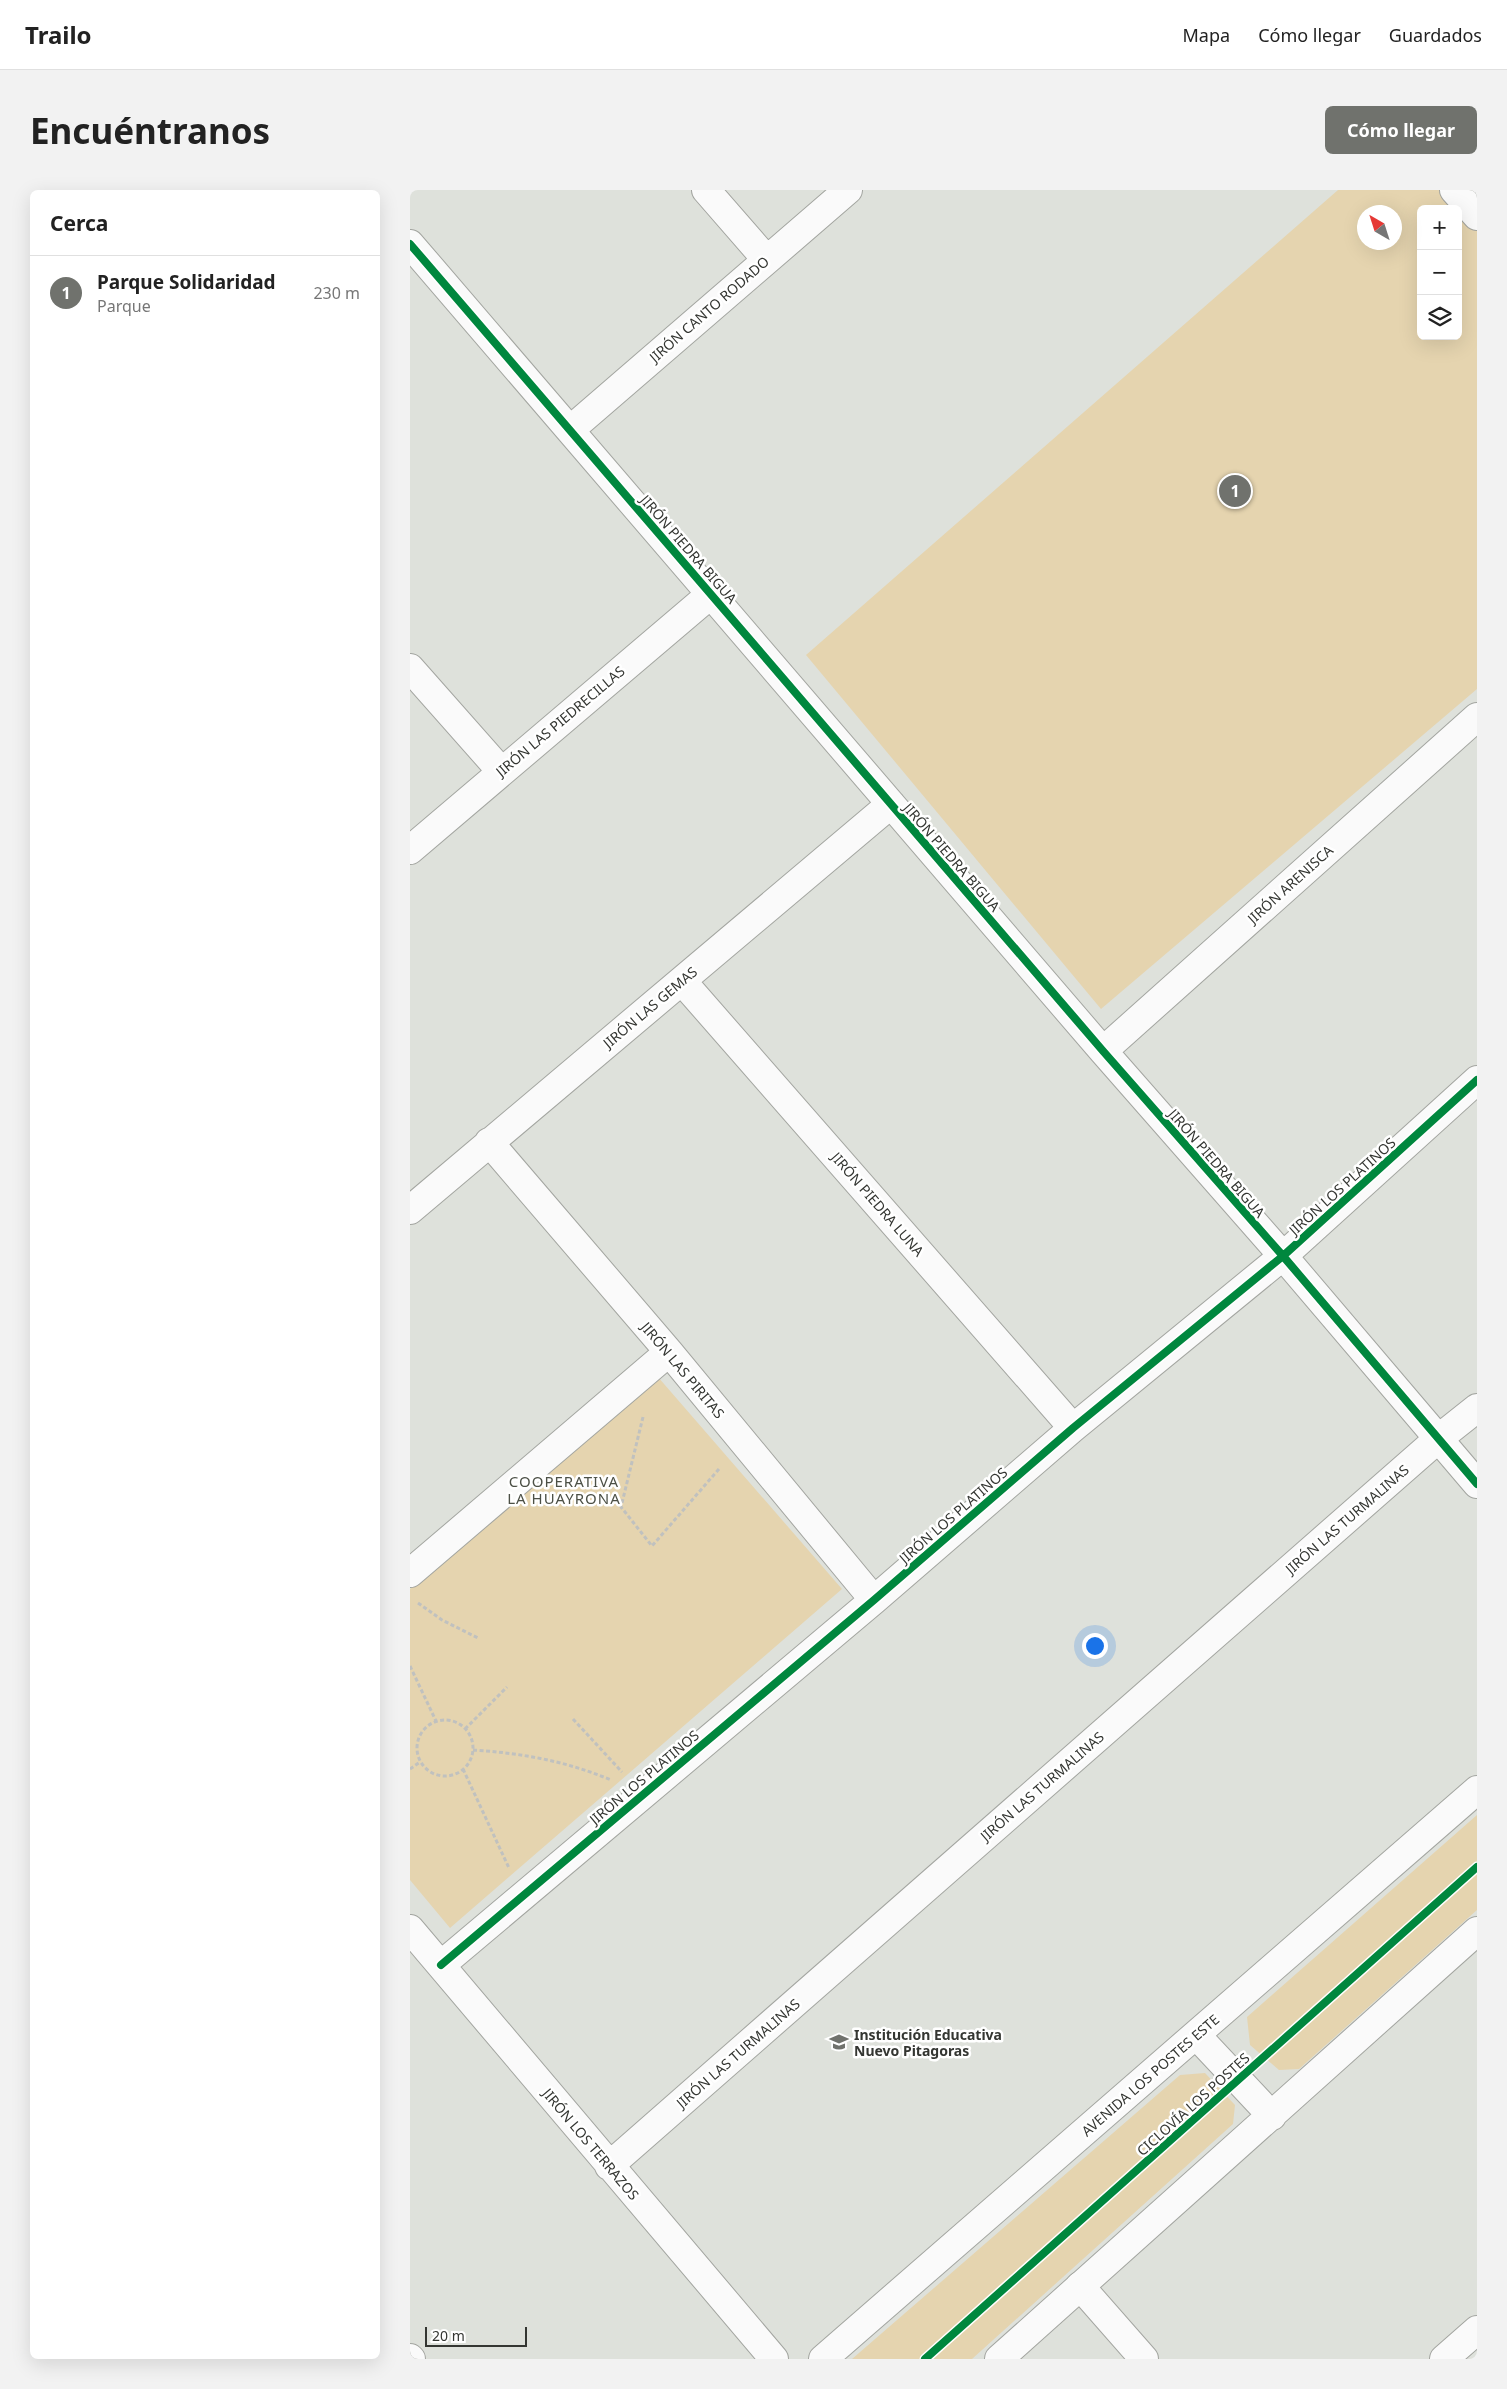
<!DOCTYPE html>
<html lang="es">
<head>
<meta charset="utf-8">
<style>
  body { margin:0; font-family:"Noto Sans",sans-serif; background:#f2f2f2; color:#222 }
  .controls { position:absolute; right:15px; top:15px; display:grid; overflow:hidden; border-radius:8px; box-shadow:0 5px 20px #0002 }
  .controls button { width:45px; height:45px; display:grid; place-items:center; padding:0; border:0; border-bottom:1px solid #e0e0e0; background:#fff; color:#222; font:25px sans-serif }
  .compass { position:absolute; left:947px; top:15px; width:45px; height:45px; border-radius:50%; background:#fff; box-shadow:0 5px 20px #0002; rotate:321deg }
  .scale { position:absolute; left:15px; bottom:12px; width:102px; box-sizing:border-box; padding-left:5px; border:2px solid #343632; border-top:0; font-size:14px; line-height:18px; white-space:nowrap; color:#343632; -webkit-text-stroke:4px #fff; paint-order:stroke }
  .you { position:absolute; left:684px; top:1455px; width:18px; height:18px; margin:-12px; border:4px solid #fff; border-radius:50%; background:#1a73e8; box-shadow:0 0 0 8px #1a73e833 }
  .badge { display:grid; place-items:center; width:32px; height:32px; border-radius:50%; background:#70726d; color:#fff; font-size:16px; font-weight:700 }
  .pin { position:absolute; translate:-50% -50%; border:2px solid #fff; box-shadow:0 1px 5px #0006 }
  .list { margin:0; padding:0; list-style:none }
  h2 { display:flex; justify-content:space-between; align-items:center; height:65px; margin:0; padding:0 20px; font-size:21px }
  h2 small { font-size:16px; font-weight:400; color:#767676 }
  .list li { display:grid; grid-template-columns:32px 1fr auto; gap:15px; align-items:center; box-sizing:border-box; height:75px; padding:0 20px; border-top:1px solid #e0e0e0 }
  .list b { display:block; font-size:19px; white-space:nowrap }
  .list p { margin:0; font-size:16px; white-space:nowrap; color:#767676 }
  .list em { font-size:16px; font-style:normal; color:#767676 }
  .icon { flex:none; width:28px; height:28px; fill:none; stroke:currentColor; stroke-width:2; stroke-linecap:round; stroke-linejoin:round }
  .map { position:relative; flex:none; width:1067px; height:2169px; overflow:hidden; border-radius:8px }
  header { display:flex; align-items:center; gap:30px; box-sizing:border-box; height:70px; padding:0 25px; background:#fff; border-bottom:1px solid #e0e0e0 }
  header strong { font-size:24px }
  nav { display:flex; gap:28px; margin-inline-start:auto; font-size:18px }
  .intro { display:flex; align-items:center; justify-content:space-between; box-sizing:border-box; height:120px; padding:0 30px }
  h1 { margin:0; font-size:35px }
  .button { padding:12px 22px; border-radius:8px; background:#70726d; color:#fff; font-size:18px; font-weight:700 }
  main { display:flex; gap:30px; padding:0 30px }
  aside { flex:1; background:#fff; border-radius:8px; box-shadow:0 5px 20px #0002 }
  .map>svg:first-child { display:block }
  .green { fill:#e5d4af; fill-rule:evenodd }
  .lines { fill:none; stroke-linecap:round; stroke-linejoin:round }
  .minor-casing { stroke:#a3a5a0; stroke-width:30 }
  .major-casing { stroke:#a3a5a0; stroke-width:30 }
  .path { stroke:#c0c1bf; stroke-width:3; stroke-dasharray:4 2.5; stroke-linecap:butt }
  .minor { stroke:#fafafa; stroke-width:28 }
  .major { stroke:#fafafa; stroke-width:28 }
  .cycleway-casing { stroke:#fff; stroke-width:11 }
  .cycleway { stroke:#00873e; stroke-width:8 }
  .labels { text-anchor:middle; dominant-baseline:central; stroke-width:5; stroke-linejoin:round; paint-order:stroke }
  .street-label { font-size:14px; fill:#343632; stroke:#fff }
  .poi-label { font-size:14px; font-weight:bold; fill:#343632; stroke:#fff; text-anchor:start }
  .neighbourhood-label { font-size:15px; letter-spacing:1px; fill:#4c5046; stroke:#fff }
</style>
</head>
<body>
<header>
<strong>Trailo</strong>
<nav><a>Mapa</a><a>Cómo llegar</a><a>Guardados</a></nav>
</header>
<div class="intro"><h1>Encuéntranos</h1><a class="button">Cómo llegar</a></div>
<main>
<aside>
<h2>Cerca<small></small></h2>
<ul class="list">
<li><span class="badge">1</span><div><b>Parque Solidaridad</b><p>Parque</p></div><em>230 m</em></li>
</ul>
</aside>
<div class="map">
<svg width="1067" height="2169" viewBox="0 0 1067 2169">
  <rect width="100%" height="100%" fill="#dee1db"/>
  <path class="green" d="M 928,0 L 1033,0 L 1067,39 L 1067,499 L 691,819 L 396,465 ZM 1011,19 L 1048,19 L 1048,146 L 1011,146 ZM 954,22 L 984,22 L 984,52 L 954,52 Z
    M 248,1187 L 432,1399 L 40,1738 L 0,1690 L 0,1399 Z
    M 1067,1625 L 1067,1720 L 889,1879 L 869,1880 L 840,1855 L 837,1827 Z
    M 795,1883 L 825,1915 L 823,1934 L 562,2169 L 442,2169 L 770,1885 Z"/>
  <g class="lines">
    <g class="minor-casing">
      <path id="minor" d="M 296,0 L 356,69
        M 1044,0 L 1067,26
        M 0,54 L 693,861 L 873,1066 L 1067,1294
        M 160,240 L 438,0
        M 0,478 L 91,581
        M 0,660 L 301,404
        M 272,791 L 663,1238
        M 693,861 L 1067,527
        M 79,952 L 259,1162 L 464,1410
        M 0,1020 L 481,614
        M 0,1383 L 259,1162
        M 0,1739 L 364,2169
        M 31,1775 L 464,1410 L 663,1238 L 873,1066 L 1067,890
        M 199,1976 L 1028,1249 L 1067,1218
        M 670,2096 L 734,2169
        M 1034,2169 L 1067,2140"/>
    </g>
    <g class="major-casing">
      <path id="major" d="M 786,1845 L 862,1926
        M 0,2168 L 1,2169
        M 413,2169 L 1067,1600
        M 589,2169 L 1067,1741"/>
    </g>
    <path class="path" d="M 233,1227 L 211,1317 L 242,1356 L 309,1279
      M 8,1413 L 32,1430 L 68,1448
      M 0,1476 L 26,1531
      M 163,1529 L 212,1582
      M7 1558a28 28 0 1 1 56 0a28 28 0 1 1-56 0Z
      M 55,1539 L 97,1497
      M 63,1560 C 111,1563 156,1571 201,1590
      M 0,1579 L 10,1572
      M 53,1579 L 99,1678"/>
    <use href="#minor" class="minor"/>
    <use href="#major" class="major"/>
    <g class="cycleway-casing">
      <path id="cycleway" d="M 0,54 L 693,861 L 873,1066 L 1067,1294
        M 31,1775 L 464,1410 L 663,1238 L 873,1066 L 1067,890
        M 515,2169 L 1067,1677"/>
    </g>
    <use href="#cycleway" class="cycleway"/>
  </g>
  <defs>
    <g id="school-bare" transform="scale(1.5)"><path d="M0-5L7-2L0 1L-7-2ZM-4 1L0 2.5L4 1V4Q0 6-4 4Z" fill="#70726d" stroke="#fff" stroke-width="2.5" paint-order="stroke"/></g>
  </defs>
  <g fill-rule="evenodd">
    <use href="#school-bare" x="429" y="1852"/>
  </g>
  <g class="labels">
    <g class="street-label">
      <text transform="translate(299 119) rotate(-41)">JIRÓN CANTO RODADO</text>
      <text transform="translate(279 359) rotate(49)">JIRÓN PIEDRA BIGUA</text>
      <text transform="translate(150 531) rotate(-40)">JIRÓN LAS PIEDRECILLAS</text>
      <text transform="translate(542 667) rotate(49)">JIRÓN PIEDRA BIGUA</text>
      <text transform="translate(880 694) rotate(-42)">JIRÓN ARENISCA</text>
      <text transform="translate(240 817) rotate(-40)">JIRÓN LAS GEMAS</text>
      <text transform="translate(807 973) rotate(49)">JIRÓN PIEDRA BIGUA</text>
      <text transform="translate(932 996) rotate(-42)">JIRÓN LOS PLATINOS</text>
      <text transform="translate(468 1014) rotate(49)">JIRÓN PIEDRA LUNA</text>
      <text transform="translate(273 1180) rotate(50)">JIRÓN LAS PIRITAS</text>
      <text transform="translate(543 1325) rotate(-41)">JIRÓN LOS PLATINOS</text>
      <text transform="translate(937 1329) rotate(-41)">JIRÓN LAS TURMALINAS</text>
      <text transform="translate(234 1587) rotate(-40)">JIRÓN LOS PLATINOS</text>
      <text transform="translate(632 1596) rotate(-41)">JIRÓN LAS TURMALINAS</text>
      <text transform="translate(328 1863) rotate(-41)">JIRÓN LAS TURMALINAS</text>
      <text transform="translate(740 1885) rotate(-41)">AVENIDA LOS POSTES ESTE</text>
      <text transform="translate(783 1914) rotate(-42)">CICLOVÍA LOS POSTES</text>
      <text transform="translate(181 1954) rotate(50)">JIRÓN LOS TERRAZOS</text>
    </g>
    <g class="poi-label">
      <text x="444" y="1844">Institución Educativa<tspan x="444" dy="16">Nuevo Pitagoras</tspan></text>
    </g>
    <g class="neighbourhood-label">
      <text x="154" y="1291">COOPERATIVA<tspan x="154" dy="17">LA HUAYRONA</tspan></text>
    </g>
  </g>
</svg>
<div class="controls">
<button>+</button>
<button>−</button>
<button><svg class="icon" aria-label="layers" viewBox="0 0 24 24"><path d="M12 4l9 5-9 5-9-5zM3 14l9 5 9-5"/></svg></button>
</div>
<svg class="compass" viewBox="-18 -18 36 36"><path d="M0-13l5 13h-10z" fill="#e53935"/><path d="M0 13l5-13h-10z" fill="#767676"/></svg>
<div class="scale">20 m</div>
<div class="you"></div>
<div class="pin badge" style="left:825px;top:301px">1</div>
</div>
</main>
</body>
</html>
